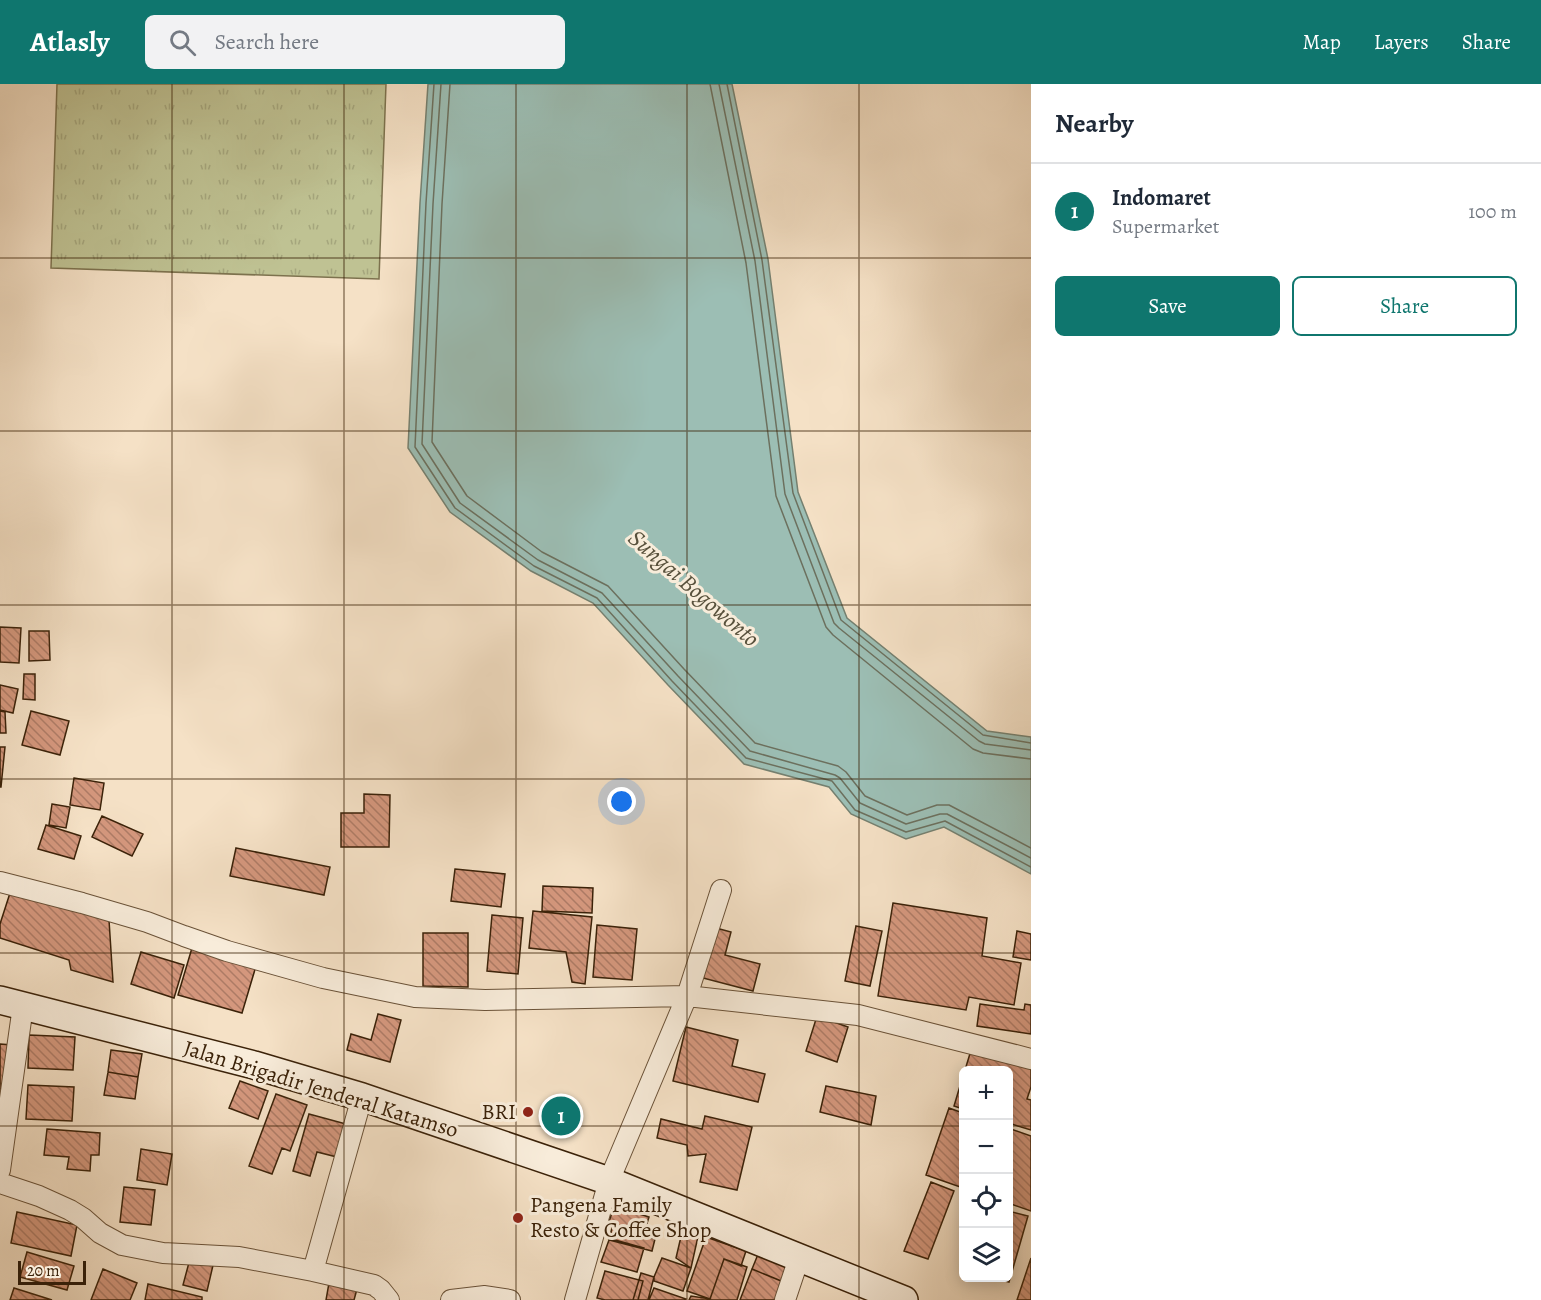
<!DOCTYPE html>
<html lang="en">
<head>
<meta charset="utf-8">
<style>
  body { margin:0; font-family:Alegreya,serif; background:#f2f2f3; color:#1f2937 }
  .controls { position:absolute; right:18px; bottom:18px; display:grid; overflow:hidden; border-radius:9px; box-shadow:0 3px 15px #0003 }
  .controls button { width:54px; height:54px; display:grid; place-items:center; padding:0; border:0; border-bottom:2px solid #e0e1e3; background:#fff; color:#1f2937; font:30px sans-serif }
  .scale { position:absolute; left:18px; bottom:15px; width:68px; box-sizing:border-box; padding-left:6px; border:3px solid #3b2209; border-top:0; font-size:16px; line-height:21px; white-space:nowrap; color:#3b2209; -webkit-text-stroke:4px #f8ecda; paint-order:stroke }
  .you { position:absolute; left:622px; top:718px; width:21px; height:21px; margin:-15px; border:4px solid #fff; border-radius:50%; background:#1a73e8; box-shadow:0 0 0 9px #1a73e833 }
  .badge { display:grid; place-items:center; width:39px; height:39px; border-radius:50%; background:#0f766e; color:#fff; font-size:20px; font-weight:700 }
  .pin { position:absolute; translate:-50% -50%; border:3px solid #fff; box-shadow:0 2px 6px #0006 }
  .list { margin:0; padding:0; list-style:none }
  h2 { display:flex; justify-content:space-between; align-items:center; height:78px; margin:0; padding:0 24px; font-size:26px }
  h2 small { font-size:20px; font-weight:400; color:#747a83 }
  .list li { display:grid; grid-template-columns:39px 1fr auto; gap:18px; align-items:center; box-sizing:border-box; height:96px; padding:0 24px; border-top:2px solid #e0e1e3 }
  .list b { display:block; font-size:22px; white-space:nowrap }
  .list p { margin:0; font-size:20px; white-space:nowrap; color:#747a83 }
  .list em { font-size:20px; font-style:normal; color:#747a83 }
  .actions { display:flex; gap:12px; padding:18px 24px }
  .actions a { flex:1; padding:14px 0; border:2px solid #0f766e; border-radius:9px; text-align:center; font-size:21px; color:#0f766e }
  .actions .main { background:#0f766e; color:#fff }
  .icon { flex:none; width:33px; height:33px; fill:none; stroke:currentColor; stroke-width:2; stroke-linecap:round; stroke-linejoin:round }
  .map { position:relative; flex:none; width:1031px; height:1216px; overflow:hidden }
  header { display:flex; align-items:center; gap:36px; box-sizing:border-box; height:84px; padding:0 30px; background:#0f766e; color:#fff }
  header strong { font-size:28px }
  nav { display:flex; gap:33px; margin-inline-start:auto; font-size:21px }
  .search { width:420px; height:54px; background:#f2f2f3; display:flex; align-items:center; gap:15px; box-sizing:border-box; padding:0 21px; border-radius:9px; color:#747a83; font-size:22px }
  main { display:flex }
  aside { flex:1; background:#fff }
  .map>svg:first-child { display:block }
  .grass { fill:url(#grass-tufts); stroke:#7d724e; stroke-width:1.5 }
  .water { fill:#9cbeb4; stroke:#758070; stroke-width:1.5 }
  .lines { fill:none; stroke-linecap:round; stroke-linejoin:round }
  .shore { stroke:#6c705e; stroke-width:1.5 }
  .building { fill:url(#building-back-hatch); stroke:#3b2209; stroke-width:1.5 }
  .street-casing { stroke:#6a5238; stroke-width:22 }
  .secondary-casing { stroke:#3b2209; stroke-width:30 }
  .street { stroke:#f8ecda; stroke-width:20 }
  .secondary { stroke:#f8ecda; stroke-width:27 }
  .grid { fill:none; stroke:#3b2209; stroke-width:1.5; stroke-opacity:0.55 }
  .poi-dot { fill:#8f2418; stroke:#f8ecda; stroke-width:2 }
  .labels { text-anchor:middle; dominant-baseline:central; stroke-width:6; stroke-linejoin:round; paint-order:stroke }
  .street-label { font-size:22px; fill:#3b2209; stroke:#f8ecda }
  .poi-label { font-size:22px; fill:#3b2209; stroke:#f8ecda; text-anchor:end }
  .water-label { font-size:24px; font-style:italic; fill:#58513c; stroke:#f8ecda }
</style>
</head>
<body>
<header>
<strong>Atlasly</strong>
<div class="search"><svg class="icon" aria-label="search" viewBox="0 0 24 24"><circle cx="10" cy="10" r="6"/><path d="M15 15l6 6"/></svg>Search here</div>
<nav><a>Map</a><a>Layers</a><a>Share</a></nav>
</header>
<main>
<div class="map">
<svg width="1031" height="1216" viewBox="0 0 1031 1216">
  <defs>
    <pattern id="grass-tufts" width="24" height="20" patternUnits="userSpaceOnUse" patternTransform="scale(1.5)"><rect width="24" height="20" fill="#bfc293"/><path d="M3 7l-1-3M5 7V3M7 7l1-3M15 17l-1-3M17 17v-4M19 17l1-3" fill="none" stroke="#a5a67d"/></pattern>
    <pattern id="building-back-hatch" width="6" height="6" patternUnits="userSpaceOnUse" patternTransform="scale(1.5)"><rect width="6" height="6" fill="#d4977d"/><path d="M-1 5l2 2M0 0l6 6M5-1l2 2" fill="none" stroke="#ad7b65"/></pattern>
  </defs>
  <rect width="100%" height="100%" fill="#f5e1c6"/>
  <filter id="stains"><feTurbulence type="fractalNoise" baseFrequency=".00333" numOctaves="4"/><feColorMatrix values="0 0 0 0 .2 0 0 0 0 .09 0 0 0 0 .02 0 0 0 .5 -.17"/></filter>
  <radialGradient id="worn" r=".72"><stop offset=".6" stop-color="#630" stop-opacity="0"/><stop offset="1" stop-color="#630" stop-opacity=".3"/></radialGradient>
  <path class="grass" d="M 57,0 L 386,0 L 379,195 L 51,184 Z"/>
  <path class="water" d="M 428,0 L 732,0 L 768,175 L 798,408 L 847,534 L 987,647 L 1031,653 L 1031,790 L 944,743 L 906,755 L 851,730 L 829,703 L 744,680 L 668,601 L 593,519 L 531,487 L 450,428 L 408,364 L 420,119 Z"/>
  <g class="lines">
    <path class="shore" d="M 434,0 L 426,119 L 415,363 L 455,424 L 534,482 L 597,514 L 672,597 L 746,674 L 832,697 L 855,726 L 906,748 L 945,737 L 1031,783
      M 441,0 L 433,120 L 422,360 L 460,419 L 538,476 L 602,509 L 678,592 L 750,667 L 835,691 L 840,694 L 860,719 L 906,740 L 940,730 L 947,730 L 1031,774
      M 450,0 L 442,120 L 432,358 L 467,412 L 542,468 L 608,502 L 684,585 L 755,659 L 838,682 L 846,688 L 865,712 L 907,731 L 937,721 L 949,721 L 1031,764
      M 710,0 L 746,179 L 776,412 L 826,543 L 833,551 L 973,665 L 983,669 L 1031,675
      M 719,0 L 755,177 L 785,410 L 834,539 L 839,544 L 979,657 L 985,660 L 1031,666
      M 727,0 L 762,176 L 793,409 L 841,536 L 983,651 L 1031,659"/>
  </g>
  <path class="building" d="M 0,543 L 21,544 L 19,579 L 0,578 Z
    M 29,547 L 49,547 L 50,576 L 29,577 Z
    M 24,590 L 35,590 L 35,616 L 23,615 Z
    M 0,601 L 18,605 L 13,629 L 0,626 Z
    M 0,627 L 5,628 L 6,649 L 0,649 Z
    M 31,627 L 69,637 L 60,671 L 22,661 Z
    M 0,663 L 5,663 L 1,703 L 0,703 Z
    M 74,694 L 104,699 L 100,726 L 70,721 Z
    M 364,710 L 390,711 L 389,763 L 341,763 L 341,729 L 364,729 Z
    M 52,720 L 70,723 L 66,744 L 49,741 Z
    M 102,732 L 143,750 L 132,772 L 92,753 Z
    M 46,741 L 81,752 L 74,775 L 38,765 Z
    M 236,764 L 330,783 L 324,811 L 230,792 Z
    M 455,785 L 505,790 L 501,823 L 451,817 Z
    M 543,802 L 593,804 L 592,829 L 542,827 Z
    M 11,806 L 109,836 L 113,898 L 71,886 L 69,876 L 0,854 L 0,840 Z
    M 893,819 L 987,834 L 982,872 L 1021,879 L 1014,921 L 969,913 L 966,926 L 878,912 Z
    M 533,827 L 592,833 L 585,900 L 572,898 L 566,868 L 529,864 Z
    M 492,831 L 523,834 L 518,890 L 487,887 Z
    M 597,841 L 637,845 L 632,896 L 593,893 Z
    M 856,842 L 882,847 L 870,902 L 845,897 Z
    M 716,844 L 731,848 L 725,871 L 760,880 L 753,907 L 703,894 Z
    M 1017,847 L 1031,850 L 1031,876 L 1013,873 Z
    M 423,849 L 468,849 L 468,903 L 423,902 Z
    M 192,864 L 256,882 L 242,929 L 178,911 Z
    M 141,868 L 184,881 L 174,914 L 131,900 Z
    M 980,920 L 1024,926 L 1025,920 L 1031,921 L 1031,950 L 977,942 Z
    M 378,930 L 401,936 L 390,978 L 347,966 L 351,950 L 371,956 Z
    M 817,932 L 848,943 L 837,978 L 806,967 Z
    M 686,943 L 738,956 L 732,982 L 765,990 L 758,1018 L 673,997 Z
    M 29,951 L 75,953 L 73,986 L 28,984 Z
    M 0,960 L 12,961 L 11,1005 L 0,1005 Z
    M 972,963 L 1031,982 L 1031,1003 L 1027,1015 L 1031,1016 L 1031,1046 L 1008,1039 L 1008,986 L 965,986 Z
    M 111,966 L 142,970 L 138,993 L 108,988 Z
    M 108,988 L 138,993 L 135,1015 L 104,1011 Z
    M 963,992 L 963,1025 L 954,1022 Z
    M 240,997 L 268,1007 L 258,1035 L 229,1024 Z
    M 28,1001 L 74,1003 L 72,1037 L 26,1035 Z
    M 826,1002 L 876,1012 L 871,1041 L 820,1028 Z
    M 276,1010 L 307,1021 L 290,1067 L 282,1064 L 272,1090 L 249,1082 Z
    M 949,1024 L 963,1029 L 963,1104 L 926,1091 Z
    M 309,1030 L 346,1040 L 337,1073 L 317,1068 L 310,1092 L 293,1087 Z
    M 705,1032 L 752,1043 L 737,1106 L 700,1098 L 706,1070 L 688,1072 L 687,1061 L 657,1054 L 661,1035 L 702,1045 Z
    M 1008,1044 L 1031,1052 L 1031,1127 L 1008,1119 Z
    M 47,1045 L 100,1049 L 99,1071 L 91,1071 L 90,1087 L 67,1085 L 69,1073 L 44,1071 Z
    M 141,1065 L 172,1070 L 167,1101 L 137,1096 Z
    M 931,1098 L 954,1107 L 928,1175 L 904,1167 Z
    M 124,1103 L 155,1106 L 151,1141 L 120,1138 Z
    M 614,1122 L 649,1133 L 643,1152 L 608,1141 Z
    M 1008,1127 L 1028,1132 L 1009,1198 L 993,1194 L 1008,1194 Z
    M 17,1128 L 77,1141 L 71,1172 L 11,1159 Z
    M 612,1144 L 655,1155 L 652,1167 L 609,1156 Z
    M 683,1144 L 699,1148 L 691,1184 L 676,1174 Z
    M 706,1153 L 746,1167 L 741,1182 L 724,1175 L 710,1215 L 687,1207 Z
    M 608,1154 L 644,1164 L 637,1188 L 601,1178 L 609,1156 Z
    M 761,1163 L 795,1176 L 786,1199 L 752,1185 Z
    M 27,1168 L 74,1182 L 67,1206 L 20,1193 Z
    M 191,1171 L 214,1177 L 207,1207 L 183,1201 Z
    M 662,1174 L 691,1184 L 683,1207 L 654,1197 L 654,1193 Z
    M 1031,1174 L 1031,1216 L 1017,1216 Z
    M 724,1175 L 747,1183 L 737,1216 L 689,1216 L 691,1212 L 710,1215 Z
    M 103,1185 L 137,1199 L 130,1216 L 91,1216 Z
    M 752,1185 L 786,1199 L 779,1216 L 740,1216 Z
    M 605,1187 L 643,1197 L 638,1216 L 605,1216 L 597,1214 Z
    M 641,1189 L 654,1193 L 648,1216 L 633,1216 Z
    M 329,1199 L 357,1205 L 354,1216 L 326,1216 Z
    M 148,1200 L 202,1213 L 202,1216 L 145,1216 Z
    M 14,1204 L 52,1216 L 10,1216 Z
    M 654,1204 L 686,1215 L 685,1216 L 649,1216 Z"/>
  <g class="lines">
    <g class="street-casing">
      <path id="street" d="M 0,798 L 82,819 L 147,838 L 184,852 L 227,867 L 323,894 L 415,913 L 485,916 L 687,912 L 858,931 L 1031,975
        M 0,1086 L 23,922
        M 0,1099 L 39,1112 L 70,1126 L 83,1134 L 100,1149 L 122,1161 L 163,1169 L 239,1173 L 313,1187 L 374,1201 L 381,1206 L 389,1216
        M 313,1187 L 362,1013
        M 451,1216 L 485,1212 L 510,1216
        M 575,1216 L 609,1097 L 687,912 L 721,806
        M 785,1216 L 799,1174"/>
    </g>
    <g class="secondary-casing">
      <path id="secondary" d="M 0,916 L 254,981 L 362,1013 L 609,1097 L 904,1216"/>
    </g>
    <use href="#street" class="street"/>
    <use href="#secondary" class="secondary"/>
  </g>
  <path class="grid" d="M 172,0 L 172,1216M 344,0 L 344,1216M 516,0 L 516,1216M 687,0 L 687,1216M 859,0 L 859,1216M 0,174 L 1031,174M 0,347 L 1031,347M 0,521 L 1031,521M 0,695 L 1031,695M 0,869 L 1031,869M 0,1042 L 963,1042M 1008,1042 L 1031,1042"/>
  <g class="poi-dot">
    <circle cx="528" cy="1028" r="6"/>
    <circle cx="518" cy="1134" r="6"/>
  </g>
  <g class="labels">
    <g class="street-label">
      <text transform="translate(321 1005) rotate(17)">Jalan Brigadir Jenderal Katamso</text>
    </g>
    <g class="poi-label">
      <text x="516" y="1028">BRI</text>
      <text x="530" y="1121" text-anchor="start">Pangena Family<tspan x="530" dy="25">Resto &amp; Coffee Shop</tspan></text>
    </g>
    <g class="water-label">
      <text transform="translate(694 504) rotate(41)">Sungai Bogowonto</text>
    </g>
  </g>
  <rect width="100%" height="100%" filter="url(#stains)"/>
  <rect width="100%" height="100%" fill="url(#worn)"/>
</svg>
<div class="controls">
<button>+</button>
<button>−</button>
<button><svg class="icon" aria-label="locate" viewBox="0 0 24 24"><circle cx="12" cy="12" r="6"/><path d="M12 2v4M12 18v4M2 12h4M18 12h4"/></svg></button>
<button><svg class="icon" aria-label="layers" viewBox="0 0 24 24"><path d="M12 4l9 5-9 5-9-5zM3 14l9 5 9-5"/></svg></button>
</div>
<div class="scale">20 m</div>
<div class="you"></div>
<div class="pin badge" style="left:561px;top:1032px">1</div>
</div>
<aside>
<h2>Nearby<small></small></h2>
<ul class="list">
<li><span class="badge">1</span><div><b>Indomaret</b><p>Supermarket</p></div><em>100 m</em></li>
</ul>
<div class="actions"><a class="main">Save</a><a>Share</a></div>
</aside>
</main>
</body>
</html>
